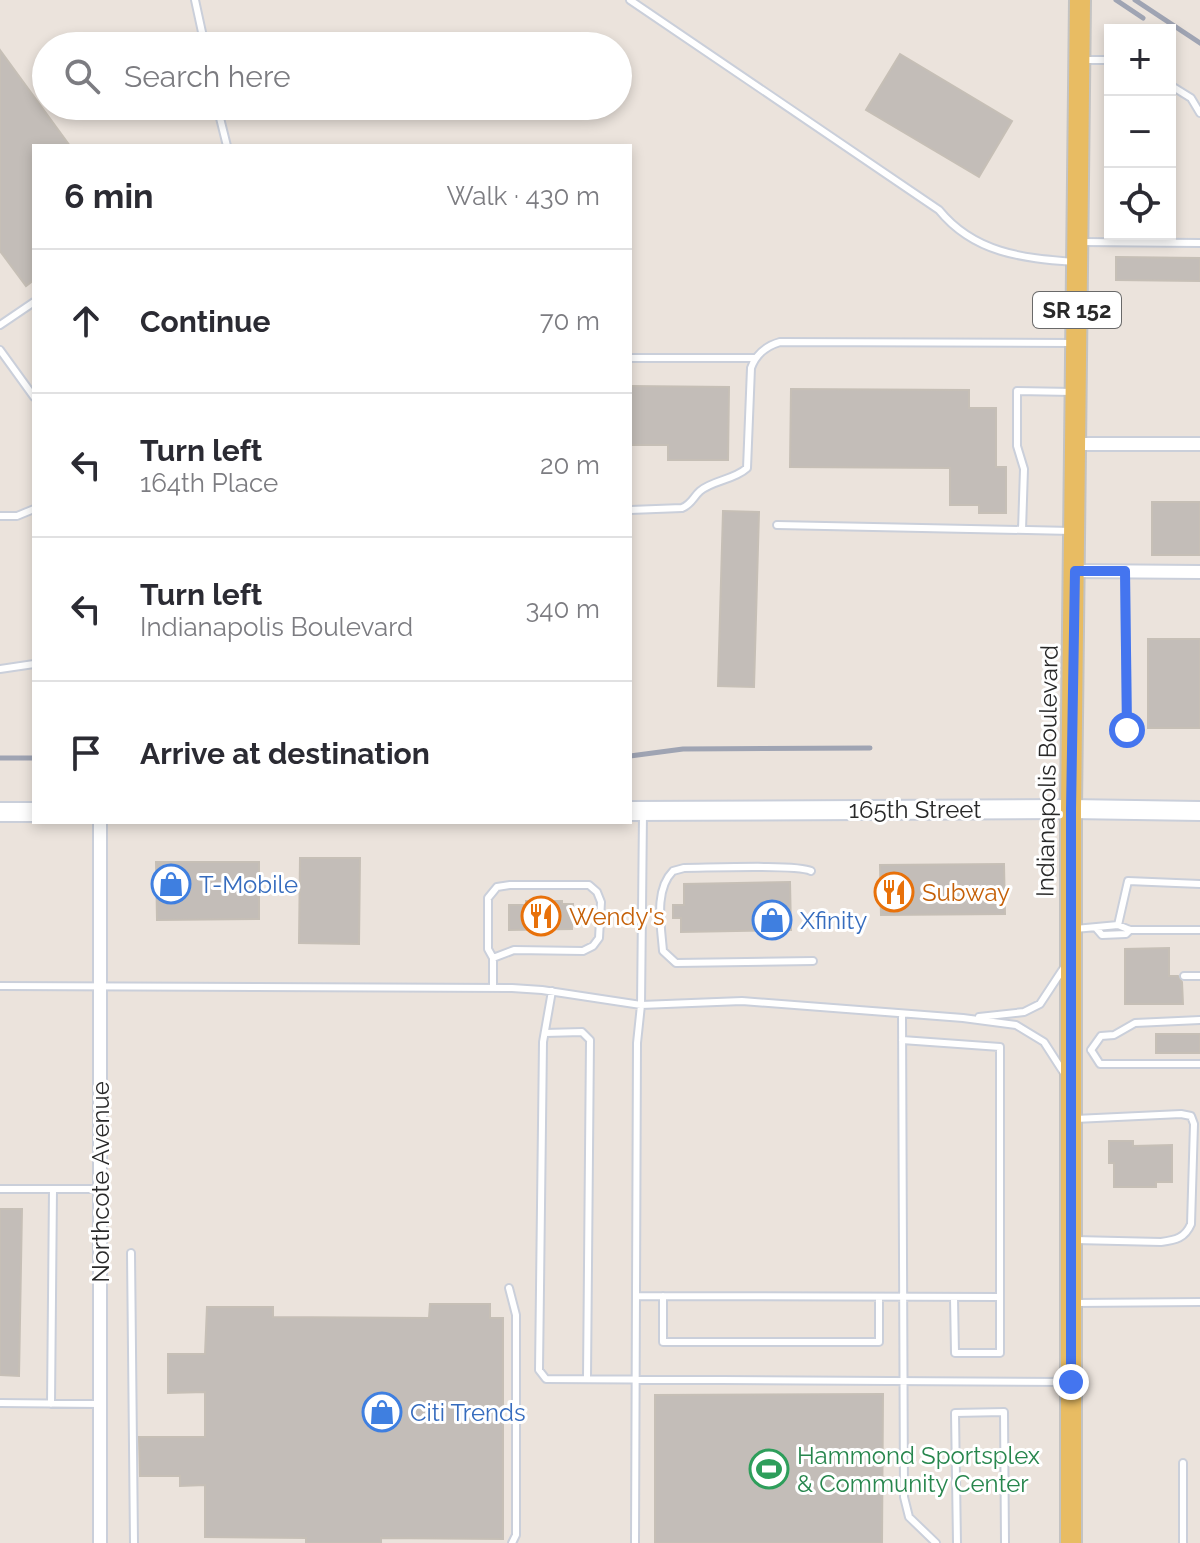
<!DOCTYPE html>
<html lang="en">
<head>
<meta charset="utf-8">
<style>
  body { margin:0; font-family:Raleway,sans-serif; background:#f2f2f3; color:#2b2b33 }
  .controls { position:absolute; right:24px; top:24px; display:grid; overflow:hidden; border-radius:0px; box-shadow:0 4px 12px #0003 }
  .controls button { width:72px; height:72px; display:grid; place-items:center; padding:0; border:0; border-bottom:2px solid #e1e1e2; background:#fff; color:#2b2b33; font:40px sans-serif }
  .stop { position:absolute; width:24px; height:24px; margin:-18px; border:6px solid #4475ef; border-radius:50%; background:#fff }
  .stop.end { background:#4475ef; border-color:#fff; box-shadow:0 2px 8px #0008 }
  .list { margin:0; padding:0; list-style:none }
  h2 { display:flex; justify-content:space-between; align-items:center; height:104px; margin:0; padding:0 32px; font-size:34px }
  h2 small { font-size:26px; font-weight:400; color:#7c7c81 }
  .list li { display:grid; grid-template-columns:52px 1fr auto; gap:24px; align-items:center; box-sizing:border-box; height:144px; padding:0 32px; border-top:2px solid #e1e1e2 }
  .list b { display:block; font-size:30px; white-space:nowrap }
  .list p { margin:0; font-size:26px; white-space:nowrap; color:#7c7c81 }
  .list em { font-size:26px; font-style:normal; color:#7c7c81 }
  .icon { flex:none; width:44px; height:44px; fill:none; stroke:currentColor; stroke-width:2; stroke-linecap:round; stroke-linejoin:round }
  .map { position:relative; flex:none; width:1200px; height:1543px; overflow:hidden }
  .search { position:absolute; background:#fff; box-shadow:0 4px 12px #0003; left:32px; top:32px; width:600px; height:88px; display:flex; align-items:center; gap:20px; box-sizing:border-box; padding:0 28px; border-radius:44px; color:#7c7c81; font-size:30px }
  .panel { position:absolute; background:#fff; box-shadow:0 4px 12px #0003; left:32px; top:144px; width:600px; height:680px; border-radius:0px }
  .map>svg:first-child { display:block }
  .building { fill:#c3bdb8; stroke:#c6bfb6; stroke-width:2 }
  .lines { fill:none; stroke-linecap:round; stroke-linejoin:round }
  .lane-casing { stroke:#cacfda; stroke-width:10 }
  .street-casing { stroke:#cacfda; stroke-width:16 }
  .secondary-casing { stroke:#cacfda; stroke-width:22 }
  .primary-casing { stroke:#c3c3c3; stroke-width:24 }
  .lane { stroke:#fff; stroke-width:6 }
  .street { stroke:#fff; stroke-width:12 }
  .secondary { stroke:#fff; stroke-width:18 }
  .primary { stroke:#e8bc63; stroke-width:20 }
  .rail { stroke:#9fa4b3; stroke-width:5 }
  .route { stroke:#4475ef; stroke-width:10 }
  .labels { text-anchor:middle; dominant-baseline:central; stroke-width:6; stroke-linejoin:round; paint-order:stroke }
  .shield { fill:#fff; stroke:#696969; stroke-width:2 }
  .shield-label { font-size:22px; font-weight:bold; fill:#292929 }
  .street-label { font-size:24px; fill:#292929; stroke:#fff }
  .shop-label { font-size:24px; fill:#366cbe; stroke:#fff; text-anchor:start }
  .food-label { font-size:24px; fill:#c56008; stroke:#fff; text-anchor:start }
  .leisure-label { font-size:24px; fill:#27864d; stroke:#fff; text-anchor:start }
</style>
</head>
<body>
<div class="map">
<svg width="1200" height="1543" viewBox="0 0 1200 1543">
  <rect width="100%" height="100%" fill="#ebe3dc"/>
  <path class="building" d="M 0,50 L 70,146 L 34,146 L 34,280 L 26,286 L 0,251 Z
    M 900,54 L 1012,121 L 979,177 L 866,110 Z
    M 1116,257 L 1200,258 L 1200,281 L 1116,280 Z
    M 630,386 L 729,387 L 728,460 L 668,460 L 668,445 L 630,445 Z
    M 791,389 L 969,390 L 969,408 L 996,408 L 996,467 L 1006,467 L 1006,513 L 979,513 L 979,505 L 950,505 L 950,468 L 790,467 Z
    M 1152,502 L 1200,502 L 1200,555 L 1152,555 Z
    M 723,511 L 759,512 L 754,687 L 718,686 Z
    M 1148,639 L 1200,639 L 1200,728 L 1148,728 Z
    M 300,858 L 360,858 L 359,944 L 299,943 Z
    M 156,862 L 259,862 L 259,919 L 157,920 Z
    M 1004,864 L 1005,914 L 881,915 L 880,865 Z
    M 790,882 L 791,930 L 681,932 L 681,918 L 673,918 L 673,905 L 684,905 L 684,884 Z
    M 526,901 L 562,901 L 562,904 L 573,904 L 572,929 L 509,930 L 509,905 L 526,905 Z
    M 1169,948 L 1169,976 L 1178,976 L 1182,982 L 1183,1004 L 1125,1004 L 1125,949 Z
    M 1156,1034 L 1200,1034 L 1200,1053 L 1156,1053 Z
    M 1109,1141 L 1133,1141 L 1133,1146 L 1172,1145 L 1172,1182 L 1156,1182 L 1156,1187 L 1114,1187 L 1114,1163 L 1109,1163 Z
    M 0,1209 L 22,1209 L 19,1376 L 0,1375 Z
    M 430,1304 L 490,1304 L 490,1318 L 503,1318 L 503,1539 L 381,1538 L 381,1543 L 306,1543 L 306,1538 L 205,1537 L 205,1485 L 180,1486 L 180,1476 L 140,1476 L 139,1437 L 205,1437 L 205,1392 L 168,1393 L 168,1354 L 205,1354 L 207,1307 L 273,1307 L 273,1317 L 429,1318 Z
    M 883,1394 L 882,1543 L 655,1543 L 655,1395 Z"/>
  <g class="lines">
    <g class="lane-casing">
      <path id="lane" d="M 195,0 L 205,46
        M 630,0 L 939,210 C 974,253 1022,258 1074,262
        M 1082,60 L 1110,60
        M 1170,85 L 1191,98 L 1200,113
        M 217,106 L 227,146
        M 1081,242 L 1200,243
        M 0,325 L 34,302
        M 0,350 L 34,397
        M 630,358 L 754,358
        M 630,510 L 682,508 C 692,504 693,497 700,491 C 713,480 734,480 747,468 L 751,368 C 756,354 766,346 780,342 L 1073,343
        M 0,516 L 17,516 L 34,509
        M 777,525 L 1072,531
        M 1022,530 L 1024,469 L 1017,446 L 1017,391 L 1073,392
        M 1125,571 L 1127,730
        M 0,669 L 34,664
        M 811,871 C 797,864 707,868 684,868 L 673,871 C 654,890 661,925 663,951 L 676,963 L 813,961
        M 1118,925 L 1128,881 L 1200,884
        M 1096,928 L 1102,935 L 1126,934 L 1130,930
        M 1075,929 L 1118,925 L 1130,930 L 1200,930
        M 493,958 L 514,950 L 583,951 L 593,946 L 599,938 L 601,902 L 597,892 L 589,885 L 510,885 L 497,887 L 488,898 L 488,949 L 493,958 L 493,988
        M 1184,976 L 1200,976
        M 0,986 L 512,988 L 542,990 L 641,1005 L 742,1001 L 963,1018 L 1016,1025 L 1044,1042 L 1064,1073
        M 552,991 L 543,1042 L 539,1370 L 546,1379 L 1068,1382
        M 902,1014 L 904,1497 L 909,1517 L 936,1543
        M 979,1017 L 1024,1012 L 1040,1004 L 1065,966
        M 545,1033 L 582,1032 L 590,1040 L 587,1378
        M 902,1040 L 1000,1047 L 1000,1353 L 955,1353 L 954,1298
        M 1091,1050 L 1101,1036 L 1114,1035 L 1135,1023 L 1200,1020
        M 1091,1050 L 1100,1064 L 1200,1064
        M 1075,1119 L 1181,1114 L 1191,1116 L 1194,1124 L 1191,1224 C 1185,1238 1176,1240 1161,1242 L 1075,1240
        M 0,1189 L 100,1189
        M 131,1253 L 134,1543
        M 509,1288 L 516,1315 L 516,1535 L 512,1543
        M 636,1296 L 1000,1297
        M 663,1296 L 663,1342 L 879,1342 L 879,1299
        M 1075,1303 L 1200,1302
        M 0,1403 L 100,1404
        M 51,1404 L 53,1189
        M 1183,1463 L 1183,1543
        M 635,1543 L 637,1043 L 641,1005 L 643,814
        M 957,1543 L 955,1413 L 1004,1412 L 1005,1543"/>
    </g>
    <g class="street-casing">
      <path id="street" d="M 1076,444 L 1200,444
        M 1075,571 L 1200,572
        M 100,822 L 100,1543"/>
    </g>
    <g class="secondary-casing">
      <path id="secondary" d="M 630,811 L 1071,809 L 1200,811
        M 0,812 L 34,812"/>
    </g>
    <g class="primary-casing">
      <path id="primary" d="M 1071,1543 L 1071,809 L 1080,0"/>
    </g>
    <use href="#lane" class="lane"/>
    <use href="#street" class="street"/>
    <use href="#secondary" class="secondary"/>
    <use href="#primary" class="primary"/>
    <path class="rail" d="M 1116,0 L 1143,18
      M 1135,0 L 1200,43
      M 630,756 L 683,749 L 870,748
      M 0,758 L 34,758"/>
  </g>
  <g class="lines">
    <path class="route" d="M 1071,1382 L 1071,809 L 1075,571 L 1125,571 L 1127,730"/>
  </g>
  <defs>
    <g id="shop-ring" transform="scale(2)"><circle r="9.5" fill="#fff" stroke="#3f7fe0" stroke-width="1.5"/><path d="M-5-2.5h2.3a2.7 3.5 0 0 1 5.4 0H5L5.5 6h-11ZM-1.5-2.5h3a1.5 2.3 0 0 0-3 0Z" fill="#3f7fe0"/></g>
    <g id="restaurant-ring" transform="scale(2)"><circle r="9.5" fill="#fff" stroke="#e8710a" stroke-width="1.5"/><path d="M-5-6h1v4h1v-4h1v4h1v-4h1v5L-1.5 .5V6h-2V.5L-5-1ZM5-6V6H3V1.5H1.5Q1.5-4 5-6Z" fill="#e8710a"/></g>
    <g id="stadium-ring" transform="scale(2)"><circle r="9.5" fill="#fff" stroke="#2e9e5b" stroke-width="1.5"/><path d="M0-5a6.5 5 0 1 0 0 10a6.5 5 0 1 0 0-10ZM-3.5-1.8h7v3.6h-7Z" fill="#2e9e5b"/></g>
  </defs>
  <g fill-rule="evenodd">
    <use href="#shop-ring" x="171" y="884"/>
    <use href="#restaurant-ring" x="894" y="892"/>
    <use href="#restaurant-ring" x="541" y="916"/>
    <use href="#shop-ring" x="772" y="920"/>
    <use href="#shop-ring" x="382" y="1412"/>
    <use href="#stadium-ring" x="769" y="1469"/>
  </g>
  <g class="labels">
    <rect class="shield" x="1033" y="292" width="88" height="36" rx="6"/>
    <g class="shield-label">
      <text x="1077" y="310">SR 152</text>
    </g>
    <g class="street-label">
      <text transform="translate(1047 771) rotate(-89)">Indianapolis Boulevard</text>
      <text x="915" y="809">165th Street</text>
      <text transform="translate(100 1182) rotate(-90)">Northcote Avenue</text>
    </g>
    <g class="shop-label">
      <text x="199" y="884">T-Mobile</text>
      <text x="800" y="920">Xfinity</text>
      <text x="410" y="1412">Citi Trends</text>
    </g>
    <g class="food-label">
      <text x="922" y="892">Subway</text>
      <text x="569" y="916">Wendy's</text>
    </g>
    <g class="leisure-label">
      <text x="797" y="1455">Hammond Sportsplex<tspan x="797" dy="28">&amp; Community Center</tspan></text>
    </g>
  </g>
</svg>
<div class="controls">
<button>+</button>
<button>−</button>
<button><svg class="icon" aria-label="locate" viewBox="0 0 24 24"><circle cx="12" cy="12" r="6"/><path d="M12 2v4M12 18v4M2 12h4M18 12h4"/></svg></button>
</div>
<div class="stop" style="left:1127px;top:730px"></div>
<div class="stop end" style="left:1071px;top:1382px"></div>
<div class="search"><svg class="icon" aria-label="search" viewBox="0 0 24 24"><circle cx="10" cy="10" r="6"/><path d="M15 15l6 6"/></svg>Search here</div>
<section class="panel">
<h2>6 min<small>Walk · 430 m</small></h2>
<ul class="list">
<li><svg class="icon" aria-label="ahead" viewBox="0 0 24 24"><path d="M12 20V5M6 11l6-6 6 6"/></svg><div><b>Continue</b></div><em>70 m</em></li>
<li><svg class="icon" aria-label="left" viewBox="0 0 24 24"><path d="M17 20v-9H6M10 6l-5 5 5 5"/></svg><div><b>Turn left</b><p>164th Place</p></div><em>20 m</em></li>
<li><svg class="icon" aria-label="left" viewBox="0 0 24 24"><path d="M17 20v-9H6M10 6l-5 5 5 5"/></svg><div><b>Turn left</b><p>Indianapolis Boulevard</p></div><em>340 m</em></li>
<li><svg class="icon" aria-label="arrive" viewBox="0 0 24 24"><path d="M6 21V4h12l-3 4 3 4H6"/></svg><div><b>Arrive at destination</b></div></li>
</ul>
</section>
</div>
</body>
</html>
